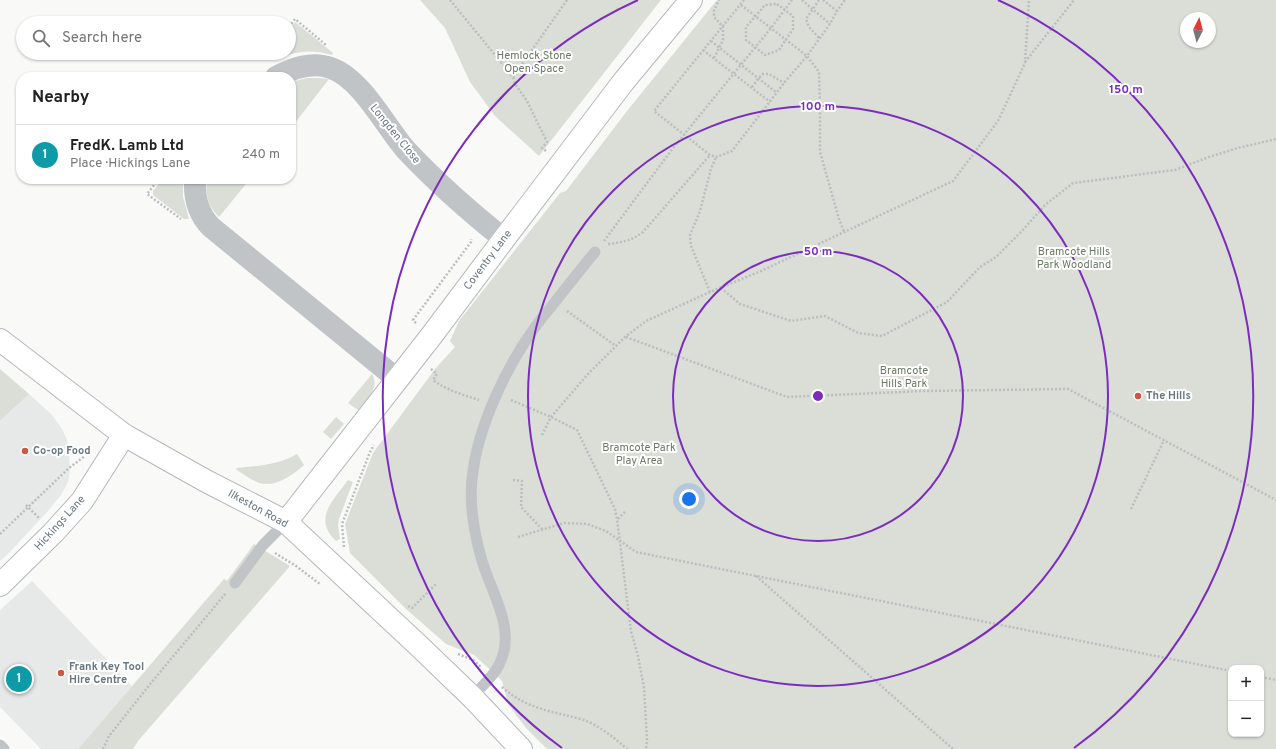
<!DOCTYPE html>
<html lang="en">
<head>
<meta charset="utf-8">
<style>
  body { margin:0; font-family:Overpass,sans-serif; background:#f2f2f2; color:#222 }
  .controls { position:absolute; right:12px; bottom:12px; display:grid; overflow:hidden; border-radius:8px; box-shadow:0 1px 3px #0004 }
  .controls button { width:36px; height:36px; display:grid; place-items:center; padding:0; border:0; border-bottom:1px solid #e0e0e0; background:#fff; color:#222; font:20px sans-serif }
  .compass { position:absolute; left:1180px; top:12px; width:36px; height:36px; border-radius:50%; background:#fff; box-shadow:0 1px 3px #0004; rotate:6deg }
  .you { position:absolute; left:689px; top:499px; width:14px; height:14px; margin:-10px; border:3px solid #fff; border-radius:50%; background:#1a73e8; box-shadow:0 0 0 6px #1a73e833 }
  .badge { display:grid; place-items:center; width:26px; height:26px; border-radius:50%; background:#cd5644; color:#fff; font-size:13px; font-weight:700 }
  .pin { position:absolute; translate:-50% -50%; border:2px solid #fff; box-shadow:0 1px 4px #0006 }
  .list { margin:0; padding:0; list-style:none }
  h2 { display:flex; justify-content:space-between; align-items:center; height:52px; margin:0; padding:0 16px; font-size:17px }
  h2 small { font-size:13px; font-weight:400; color:#767676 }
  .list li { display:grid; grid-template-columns:26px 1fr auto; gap:12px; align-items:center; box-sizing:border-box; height:60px; padding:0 16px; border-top:1px solid #e0e0e0 }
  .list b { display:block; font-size:15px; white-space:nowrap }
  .list p { margin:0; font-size:13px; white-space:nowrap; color:#767676 }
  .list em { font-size:13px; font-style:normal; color:#767676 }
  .icon { flex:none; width:22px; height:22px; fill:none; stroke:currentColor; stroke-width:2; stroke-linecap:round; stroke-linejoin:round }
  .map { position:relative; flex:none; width:1276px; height:749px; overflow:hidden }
  .search { position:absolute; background:#fff; box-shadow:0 1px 3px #0004; left:16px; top:16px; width:280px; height:44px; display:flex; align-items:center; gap:10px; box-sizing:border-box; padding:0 14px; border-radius:22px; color:#767676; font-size:15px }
  .panel { position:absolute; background:#fff; box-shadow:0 1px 3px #0004; left:16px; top:72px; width:280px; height:112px; border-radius:16px }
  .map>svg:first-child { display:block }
  .built { fill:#e7e9e8 }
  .green { fill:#daded7; fill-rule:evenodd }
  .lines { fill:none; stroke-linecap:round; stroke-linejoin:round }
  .secondary-casing { stroke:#b2b8bc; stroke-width:24 }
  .primary-casing { stroke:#b4b9bb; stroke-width:24 }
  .path { stroke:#babec0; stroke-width:2.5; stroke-dasharray:2 2; stroke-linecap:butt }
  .service { stroke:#c0c4c7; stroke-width:11 }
  .minor { stroke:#c0c4c7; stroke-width:22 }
  .secondary { stroke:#fff; stroke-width:22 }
  .primary { stroke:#fff; stroke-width:22 }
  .ring { fill:none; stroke:#7b2cbf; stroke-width:2 }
  .poi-dot { fill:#cd5644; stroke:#fff; stroke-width:1.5 }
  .labels { text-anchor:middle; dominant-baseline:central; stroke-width:4; stroke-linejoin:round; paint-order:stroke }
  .park-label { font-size:11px; fill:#6b7866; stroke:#fff }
  .street-label { font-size:11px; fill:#68777f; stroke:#fff }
  .poi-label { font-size:11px; font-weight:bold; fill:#68777f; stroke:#fff; text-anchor:start }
  .centre { fill:#7b2cbf; stroke:#fff; stroke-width:2 }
  .ring-label { font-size:12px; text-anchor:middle; font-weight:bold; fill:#7b2cbf; stroke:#fff; stroke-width:4; stroke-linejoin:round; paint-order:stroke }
</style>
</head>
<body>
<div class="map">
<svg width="1276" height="749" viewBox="0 0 1276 749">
  <rect width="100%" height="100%" fill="#f9f9f8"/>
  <path class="built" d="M 29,394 L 52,415 L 62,429 L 67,440 L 69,453 L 70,471 L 68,482 L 61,495 L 47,512 L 7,555 L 0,561 L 0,421 Z
    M 32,581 L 132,686 L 78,749 L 41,749 L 0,707 L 0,610 Z"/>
  <path class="green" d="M 420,0 L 661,0 L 539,156 L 495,116 L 470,82 L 445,28 Z
    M 717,0 L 1276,0 L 1276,749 L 547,749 L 526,728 L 516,715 L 508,703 L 502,681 L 485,665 L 474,655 L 446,644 L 406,609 L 350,553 L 345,524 L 373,453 L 435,369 L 455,347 L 450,341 L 459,321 L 560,193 L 566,191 L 627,111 ZM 1186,18 L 1210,18 L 1210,42 L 1186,42 ZM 1231,668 L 1261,668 L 1261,734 L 1231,734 Z
    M 295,22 L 333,53 L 332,55 C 310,49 296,51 275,60 L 270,53 L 289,53 L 289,30 Z
    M 307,78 L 318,78 L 329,79 L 291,128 L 291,82 Z
    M 163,179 L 183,179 L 183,197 L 189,219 L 184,219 L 153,195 L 153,191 Z
    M 207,179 L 250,179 L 219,217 C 208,207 205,194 207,179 Z
    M 0,369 L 29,394 L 0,421 Z
    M 372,374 C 380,388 367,400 358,410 L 348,403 Z
    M 336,417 L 344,424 L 331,439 L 323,432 Z
    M 297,454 L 304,465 C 293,475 275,488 259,483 C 252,480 244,475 237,470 L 236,468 C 258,466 278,465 297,454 Z
    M 348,480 L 353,482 L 339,519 L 338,525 L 340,539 L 336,541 C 312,518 334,500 348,480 Z
    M 254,544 L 290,566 L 138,741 L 133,749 L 78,749 L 224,579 L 227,581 Z"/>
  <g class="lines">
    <g class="secondary-casing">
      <path id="secondary" d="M 0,585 L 53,533 L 82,501 L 124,435"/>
    </g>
    <g class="primary-casing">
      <path id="primary" d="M 0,340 L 124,435 L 206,481 L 286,522 L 419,646 L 472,697 L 521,749
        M 286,522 L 432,335 L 504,239 L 624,81 L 691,0"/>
    </g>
    <path class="path" d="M 450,0 L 513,77 L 515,84 L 527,101 L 547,142 L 542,148 L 546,151
      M 744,0 L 654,111 L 710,155 L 716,157 L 732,151 L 784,83 L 807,56 L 830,24 L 837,11 L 845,0
      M 802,0 L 830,24
      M 819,0 L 806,19 L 809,27 L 820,39
      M 823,0 L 837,11
      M 777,4 L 793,16 L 793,29 L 779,50 L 765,55 L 746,40 L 746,27 L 765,5 Z
      M 741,5 L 807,56 L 819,72 L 820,107 L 820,152 L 839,219 L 844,232
      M 289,27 L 295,19 L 326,45
      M 711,41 L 777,93
      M 703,50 L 770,102
      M 714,58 L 723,40 L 723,27 L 714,17 L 714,10 L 719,0
      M 1025,62 L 1074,0
      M 513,77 L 567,0
      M 752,87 L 758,79 L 763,74 L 769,74 L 784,83
      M 159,179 L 147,194 L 181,219
      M 604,241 L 673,148 L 771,28 L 792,0
      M 608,244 C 623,242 631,241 643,232 L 710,155
      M 721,288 L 740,304 L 791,321 L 825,316 L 858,333 L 882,336 L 947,302 L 980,267 L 996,257 L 1022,231 L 1045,205 L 1073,183 L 1175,170 L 1209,157 L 1238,148 L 1276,139
      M 710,292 L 691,246 L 690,235 L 700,211 L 711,169 L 716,157
      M 567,311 L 616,346
      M 416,323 L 413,320 L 471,242 L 471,239
      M 626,337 L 787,397 L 923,391 L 1068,389 L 1276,500
      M 431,369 L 437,374 L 433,380 C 448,391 461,394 479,400
      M 511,400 L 551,417 L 577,430 L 615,509 L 617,519 L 631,631 L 638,656 L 644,688 L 647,740 L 646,749
      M 542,435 L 551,417 L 588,374 L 625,337 L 646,321 L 710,292 L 761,271 L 953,181 L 998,121 L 1025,63 L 1029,0
      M 513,480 L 522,481 L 521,507 L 543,530
      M 26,505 L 40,519
      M 1131,509 L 1164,440
      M 618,519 L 625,512
      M 0,534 L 69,468 L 85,456
      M 518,537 L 564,523 L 587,524 L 606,531 L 636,552 L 1231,671
      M 344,547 L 342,524 L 370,452 L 374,445
      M 275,553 L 296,566 L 320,584
      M 756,576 L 953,749
      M 408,606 L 412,608 L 436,584
      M 458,654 L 473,660 L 481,667
      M 1261,677 L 1276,680
      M 502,687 C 528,710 553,711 584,720 C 598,725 616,739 627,749
      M 103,749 L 109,736 L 151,683 L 226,593"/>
    <path class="service" d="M 235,583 L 263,545 L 286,522
      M 472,697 C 481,687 493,677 499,665 C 517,630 492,594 482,561 C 474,533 468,501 473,471 C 479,426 505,370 531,333 C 537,324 544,315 551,307 C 566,288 580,270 595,252
      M 0,745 L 4,749"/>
    <path class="minor" d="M 276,77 C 293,68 312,61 331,68 C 362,79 385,126 406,150 C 436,182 470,212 504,239
      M 195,179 C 194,197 198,214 211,227 L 397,379"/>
    <use href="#secondary" class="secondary"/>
    <use href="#primary" class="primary"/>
  </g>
  <g class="ring">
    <circle cx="818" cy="396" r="145"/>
    <circle cx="818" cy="396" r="290"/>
    <path d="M562 748A435 435 0 0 1 638 0M998 0A435 435 0 0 1 1074 748"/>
  </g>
  <g class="poi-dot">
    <circle cx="1138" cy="396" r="4"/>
    <circle cx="25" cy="451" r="4"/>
    <circle cx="61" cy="673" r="4"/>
  </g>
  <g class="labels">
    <g class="park-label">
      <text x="534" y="56">Hemlock Stone<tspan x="534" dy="13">Open Space</tspan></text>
      <text x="1074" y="252">Bramcote Hills<tspan x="1074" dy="13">Park Woodland</tspan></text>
      <text x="904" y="371">Bramcote<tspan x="904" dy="13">Hills Park</tspan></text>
      <text x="639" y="448">Bramcote Park<tspan x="639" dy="13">Play Area</tspan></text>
    </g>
    <g class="street-label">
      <text transform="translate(395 134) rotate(51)">Longden Close</text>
      <text transform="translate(488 260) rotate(-53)">Coventry Lane</text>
      <text transform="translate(258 509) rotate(29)">Ilkeston Road</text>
      <text transform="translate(60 523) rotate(-48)">Hickings Lane</text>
    </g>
    <g class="poi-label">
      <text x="1146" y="396">The Hills</text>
      <text x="33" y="451">Co-op Food</text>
      <text x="69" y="667">Frank Key Tool<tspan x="69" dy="13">Hire Centre</tspan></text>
    </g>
  </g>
  <circle cx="818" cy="396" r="6" class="centre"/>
  <g class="ring-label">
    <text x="1126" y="93">150 m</text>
    <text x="818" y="110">100 m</text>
    <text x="818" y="255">50 m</text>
  </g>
</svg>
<div class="controls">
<button>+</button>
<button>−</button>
</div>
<svg class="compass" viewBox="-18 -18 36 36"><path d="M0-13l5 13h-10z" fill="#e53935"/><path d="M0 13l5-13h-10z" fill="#767676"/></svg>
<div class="you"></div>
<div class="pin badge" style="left:19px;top:679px;background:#0f9aa8">1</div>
<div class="search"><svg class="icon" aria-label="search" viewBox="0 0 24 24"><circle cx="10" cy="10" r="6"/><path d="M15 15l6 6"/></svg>Search here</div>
<section class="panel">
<h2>Nearby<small></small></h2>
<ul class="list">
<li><span class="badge" style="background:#0f9aa8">1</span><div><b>FredK. Lamb Ltd</b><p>Place · Hickings Lane</p></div><em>240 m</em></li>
</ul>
</section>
</div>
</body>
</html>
